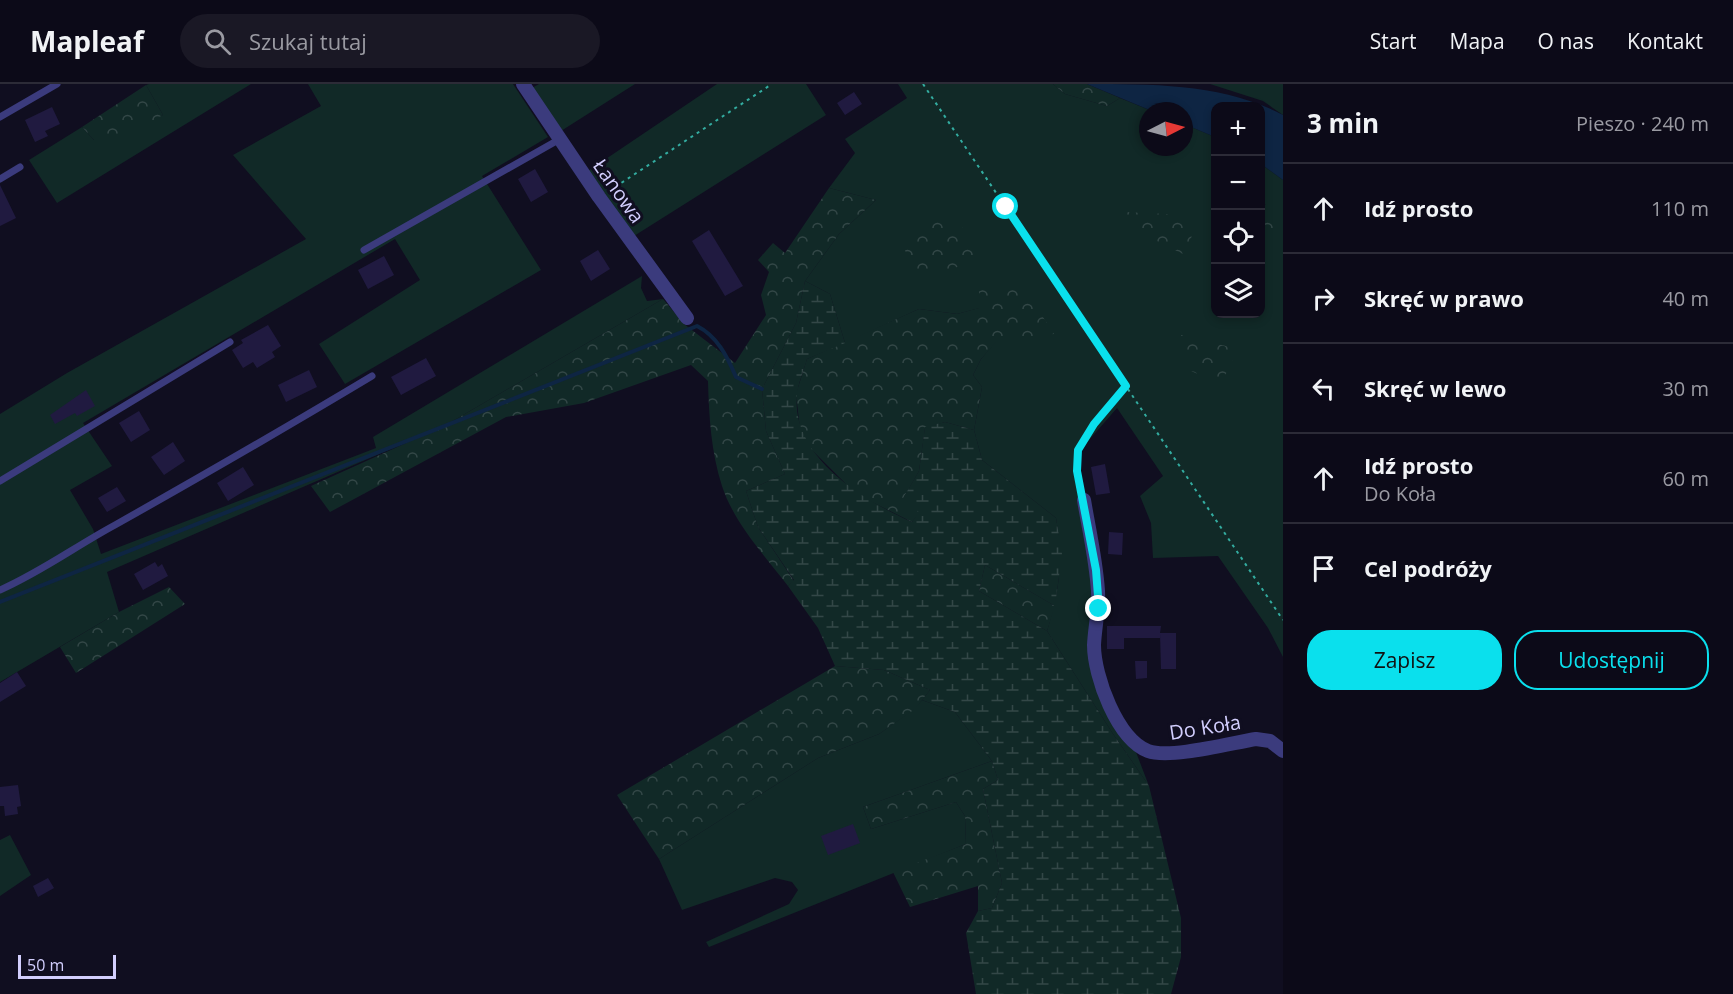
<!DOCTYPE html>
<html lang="pl">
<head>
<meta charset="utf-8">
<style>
  body { margin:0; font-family:"Open Sans",sans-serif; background:#1a1825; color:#f1f3f6 }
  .controls { position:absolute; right:18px; top:18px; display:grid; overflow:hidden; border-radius:12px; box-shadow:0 3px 9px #0003 }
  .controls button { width:54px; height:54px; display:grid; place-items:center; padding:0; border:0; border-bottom:2px solid #2c2b37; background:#0c0a18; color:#f1f3f6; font:30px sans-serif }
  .compass { position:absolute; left:1139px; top:18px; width:54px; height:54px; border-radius:50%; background:#0c0a18; box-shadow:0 3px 9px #0003; rotate:84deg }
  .scale { position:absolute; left:18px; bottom:15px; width:98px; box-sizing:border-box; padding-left:6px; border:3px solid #d2cefd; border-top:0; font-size:16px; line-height:21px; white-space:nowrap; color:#d2cefd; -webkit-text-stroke:4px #100e20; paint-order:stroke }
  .stop { position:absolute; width:18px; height:18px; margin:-14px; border:4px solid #0ae0ed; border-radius:50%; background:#fff }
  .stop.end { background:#0ae0ed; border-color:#fff; box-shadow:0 2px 6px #0008 }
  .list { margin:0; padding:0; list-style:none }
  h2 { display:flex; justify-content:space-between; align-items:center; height:78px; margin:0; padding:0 24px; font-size:26px }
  h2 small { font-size:20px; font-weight:400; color:#9a9aa2 }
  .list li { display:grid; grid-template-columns:39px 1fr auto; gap:18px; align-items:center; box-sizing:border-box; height:90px; padding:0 24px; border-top:2px solid #2c2b37 }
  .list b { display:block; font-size:22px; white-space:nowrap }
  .list p { margin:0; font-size:20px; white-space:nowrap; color:#9a9aa2 }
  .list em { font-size:20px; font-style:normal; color:#9a9aa2 }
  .actions { display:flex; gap:12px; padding:18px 24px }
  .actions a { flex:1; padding:14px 0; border:2px solid #0ae0ed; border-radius:24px; text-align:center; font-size:21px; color:#0ae0ed }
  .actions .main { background:#0ae0ed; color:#111 }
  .icon { flex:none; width:33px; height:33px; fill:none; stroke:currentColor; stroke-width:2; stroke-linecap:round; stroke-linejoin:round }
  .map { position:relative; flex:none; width:1283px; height:910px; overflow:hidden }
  header { display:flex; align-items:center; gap:36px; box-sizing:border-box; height:84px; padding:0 30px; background:#0c0a18; border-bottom:2px solid #2c2b37 }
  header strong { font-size:28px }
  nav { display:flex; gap:33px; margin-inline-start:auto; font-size:21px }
  .search { width:420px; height:54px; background:#1a1825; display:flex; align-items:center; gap:15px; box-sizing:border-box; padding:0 21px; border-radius:33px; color:#9a9aa2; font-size:22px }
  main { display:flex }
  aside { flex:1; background:#0c0a18 }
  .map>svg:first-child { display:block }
  .grass { fill:#112927 }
  .forest { fill:url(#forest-crowns) }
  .wetland { fill:url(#wetland-marsh) }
  .water { fill:#0e2543 }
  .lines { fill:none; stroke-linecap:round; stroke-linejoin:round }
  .stream { stroke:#0e2543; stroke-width:4 }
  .building { fill:#201a40 }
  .path { stroke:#33aca0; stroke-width:2; stroke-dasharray:3 4.5; stroke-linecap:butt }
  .lane { stroke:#3b3b7d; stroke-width:7 }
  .street { stroke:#3b3b7d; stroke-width:14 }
  .route { stroke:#0ae0ed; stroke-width:8 }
  .labels { text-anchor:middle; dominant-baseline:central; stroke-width:6; stroke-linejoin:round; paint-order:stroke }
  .street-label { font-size:20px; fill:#d2cefd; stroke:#100e20 }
</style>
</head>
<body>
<header>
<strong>Mapleaf</strong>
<div class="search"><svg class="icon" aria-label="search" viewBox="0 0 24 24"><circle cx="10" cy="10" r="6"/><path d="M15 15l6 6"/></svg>Szukaj tutaj</div>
<nav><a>Start</a><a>Mapa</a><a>O nas</a><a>Kontakt</a></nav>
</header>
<main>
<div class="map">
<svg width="1283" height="910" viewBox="0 0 1283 910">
  <defs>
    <pattern id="forest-crowns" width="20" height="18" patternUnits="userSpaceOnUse" patternTransform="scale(1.5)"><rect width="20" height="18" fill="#112927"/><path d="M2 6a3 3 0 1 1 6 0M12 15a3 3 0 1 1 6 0" fill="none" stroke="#334747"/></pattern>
    <pattern id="wetland-marsh" width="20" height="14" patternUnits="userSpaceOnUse" patternTransform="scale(1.5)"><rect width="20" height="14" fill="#112927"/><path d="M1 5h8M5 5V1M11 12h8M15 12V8" fill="none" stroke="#334747"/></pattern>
  </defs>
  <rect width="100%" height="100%" fill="#100e20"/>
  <path class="grass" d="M 149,0 L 251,0 L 57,119 L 29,76 L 82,43 L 94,56 L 163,31 L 146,1 Z
    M 308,0 L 513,0 L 548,53 L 482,92 L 541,186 L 345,300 L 319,260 L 420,196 L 395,155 L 83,339 L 112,382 L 70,406 L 93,445 L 101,470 L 376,364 L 373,353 L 642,192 L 641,204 L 647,217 L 663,215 L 446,341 L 107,488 L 119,528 L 0,598 L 0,330 L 67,289 L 306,155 L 233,71 L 321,22 Z
    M 539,0 L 635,0 L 561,47 L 532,4 Z
    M 717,0 L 806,0 L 826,31 L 634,152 L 588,87 Z
    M 898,0 L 1053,0 L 1065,10 L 1107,22 L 1120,14 L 1152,27 L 1148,27 L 1148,63 L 1184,63 L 1184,40 L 1215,53 L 1216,230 L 1260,230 L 1261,159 L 1267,158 L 1266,120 L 1261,123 L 1261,80 L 1283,96 L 1283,573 L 1268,544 L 1218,472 L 1153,474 L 1151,439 L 1140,412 L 1163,392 L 1117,324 L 1083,363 L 1073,386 L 1092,479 L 1094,523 L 1089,558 L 1091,587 L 1117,645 L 1136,668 L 1149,702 L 1113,650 L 1047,547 C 1060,506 1063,477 1056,434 L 982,376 L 974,346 L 982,303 L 973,291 L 981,275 L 997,256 L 980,224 L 957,230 L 919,225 L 845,259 L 830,210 L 805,197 L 839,150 L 876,116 L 829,104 L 855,69 L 845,55 L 907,14 Z
    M 1210,0 L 1283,0 L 1283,31 L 1263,17 Z
    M 922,616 L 955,628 L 992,677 L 863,723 L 871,745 L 956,718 L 965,732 L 966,760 L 709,863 L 706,858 L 789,820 L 798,806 L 792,798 L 775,794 L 682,826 L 659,775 L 818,674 L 879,650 L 914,625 Z
    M 10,751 L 31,791 L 0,812 L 0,756 Z"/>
  <path class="forest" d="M 1053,0 L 1087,0 L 1120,14 L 1107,22 L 1065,10 Z
    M 146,1 L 163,31 L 111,59 L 94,56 L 82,43 Z
    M 829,104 L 876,116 L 839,150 L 805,197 L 796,239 L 762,305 L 766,347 L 785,390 L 746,407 L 758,443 L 794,497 L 788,502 C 765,472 734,439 722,402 C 711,368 709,333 708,297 L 691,281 L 584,319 L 506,333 L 330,428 L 311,402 L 446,341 L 663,215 L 684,240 L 735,279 L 766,231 L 761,211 L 769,188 L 758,176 L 773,159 L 785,169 Z
    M 1266,120 L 1276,126 L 1280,147 L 1267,159 L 1261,159 L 1261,123 Z
    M 1125,128 L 1167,130 L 1195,143 L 1185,171 L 1124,141 Z
    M 955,131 L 979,173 L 948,187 L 913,185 L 901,157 L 929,137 Z
    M 1017,193 L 1054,250 L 998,256 L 981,275 L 973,291 L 982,303 L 974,346 L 945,338 L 925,344 L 919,387 L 903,415 L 920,428 L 912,438 L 856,410 L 810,364 L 800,345 L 796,310 L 807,275 L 919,225 L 957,230 L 979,224 L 979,207 Z
    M 1177,250 L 1238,265 L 1221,300 L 1191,287 L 1169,257 Z
    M 985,481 L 1055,522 L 1047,547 L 979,507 Z
    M 169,503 L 185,520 L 76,589 L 60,563 L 119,528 Z
    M 835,582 L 884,586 L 930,606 L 915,625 L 879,650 L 818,674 L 659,775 L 617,711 Z
    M 992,677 L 998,696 L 983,705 L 1002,799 L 992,824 L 978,827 L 978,802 L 910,823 L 893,788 L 966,760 L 965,732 L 956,718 L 871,745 L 863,723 Z"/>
  <path class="wetland" d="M 805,197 L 830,210 L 845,259 L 807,275 C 804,286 798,299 797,311 C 791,373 863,416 912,438 L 919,428 L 902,416 L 919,387 L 925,343 L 945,338 L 974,346 L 982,376 L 1056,434 L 1062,470 L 1055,522 L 985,481 L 979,507 L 1047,547 L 1113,650 L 1149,702 L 1181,834 L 1181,873 L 1171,910 L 976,910 L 966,849 L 978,827 L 992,824 L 1002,799 L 983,705 L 998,696 L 992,677 L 955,628 L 922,616 L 930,606 L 884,586 L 835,582 L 818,544 L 788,502 L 794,496 L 758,443 L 746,407 L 785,390 L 766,347 L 762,305 L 796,239 Z"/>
  <path class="water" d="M 1087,0 C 1156,0 1224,0 1283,31 L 1283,96 L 1261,80 L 1260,22 L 1216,22 L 1215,53 L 1184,40 L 1184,27 L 1152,27 Z"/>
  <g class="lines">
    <path class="stream" d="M 0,518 L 697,242 C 717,252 727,272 736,293 L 762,305"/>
  </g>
  <path class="building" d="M 854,8 L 862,20 L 845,31 L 837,19 Z
    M 52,23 L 60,40 L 45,47 L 48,52 L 35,58 L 25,36 Z
    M 535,85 L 548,108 L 531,118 L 518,95 Z
    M 0,101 L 16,134 L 0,142 Z
    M 709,146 L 743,202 L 725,212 L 692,157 Z
    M 598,166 L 610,185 L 591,197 L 580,177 Z
    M 384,172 L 394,191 L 368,205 L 358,186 Z
    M 268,241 L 281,262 L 272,268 L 275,273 L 257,284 L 253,278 L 243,284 L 232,266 L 243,259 L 241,256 Z
    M 426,274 L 436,292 L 401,311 L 391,293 Z
    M 309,286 L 317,303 L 286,318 L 278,301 Z
    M 86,306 L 95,322 L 77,332 L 75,329 L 55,340 L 50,331 Z
    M 139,327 L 150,346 L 131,358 L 119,339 Z
    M 173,358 L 185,377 L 164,391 L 151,373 Z
    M 1105,380 L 1110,409 L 1096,411 L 1091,383 Z
    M 243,383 L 254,401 L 228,417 L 217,399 Z
    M 117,403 L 126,417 L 107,428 L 98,414 Z
    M 1109,448 L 1123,449 L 1122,471 L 1108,470 Z
    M 155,478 L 158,483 L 162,480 L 168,492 L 143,506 L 134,490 Z
    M 1107,542 L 1161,542 L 1160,549 L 1176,549 L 1176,585 L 1161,585 L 1160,550 L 1160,554 L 1124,554 L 1124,565 L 1107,565 Z
    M 1135,577 L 1147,577 L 1147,594 L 1136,595 Z
    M 17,588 L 26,602 L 0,618 L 0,599 Z
    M 18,701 L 21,722 L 17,723 L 18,730 L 5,732 L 4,722 L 0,722 L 0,703 Z
    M 853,740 L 860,759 L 828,771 L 821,752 Z
    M 48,794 L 54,804 L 38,813 L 33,802 Z"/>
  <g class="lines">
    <path class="path" d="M 923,0 L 1283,536
      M 609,107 L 772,0
      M 1081,405 C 1068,356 1096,337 1126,302"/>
    <path class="lane" d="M 0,33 L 57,0
      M 0,95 L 20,83
      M 364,166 L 560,55
      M 0,397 L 230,258
      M 0,506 C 41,488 76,462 115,441 C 202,392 287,343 372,292"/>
    <path class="street" d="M 523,0 L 599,113 L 687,234
      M 1084,416 C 1089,446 1096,476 1098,507 C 1099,526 1095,542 1094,561 C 1094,592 1117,655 1148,667 C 1170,675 1231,659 1256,655 L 1270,657 L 1283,667"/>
  </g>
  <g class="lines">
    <path class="route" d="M 1006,123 L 1126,302 L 1094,340 L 1078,366 L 1077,387 L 1096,486 L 1099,525"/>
  </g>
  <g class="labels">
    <g class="street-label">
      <text transform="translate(619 107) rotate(55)">Łanowa</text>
      <text transform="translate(1205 643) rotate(-9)">Do Koła</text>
    </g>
  </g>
</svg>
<div class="controls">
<button>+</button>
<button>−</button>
<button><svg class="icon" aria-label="locate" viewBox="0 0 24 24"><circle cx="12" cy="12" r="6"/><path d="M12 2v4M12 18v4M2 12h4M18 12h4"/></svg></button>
<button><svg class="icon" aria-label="layers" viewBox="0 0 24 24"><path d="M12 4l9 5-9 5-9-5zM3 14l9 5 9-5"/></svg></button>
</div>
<svg class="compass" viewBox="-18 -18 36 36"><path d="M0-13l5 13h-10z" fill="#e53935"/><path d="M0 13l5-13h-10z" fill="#9a9aa2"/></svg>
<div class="scale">50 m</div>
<div class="stop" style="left:1006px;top:123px"></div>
<div class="stop end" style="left:1099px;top:525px"></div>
</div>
<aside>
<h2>3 min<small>Pieszo · 240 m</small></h2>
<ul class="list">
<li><svg class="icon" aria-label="ahead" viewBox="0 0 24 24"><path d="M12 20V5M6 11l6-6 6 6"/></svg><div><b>Idź prosto</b></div><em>110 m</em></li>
<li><svg class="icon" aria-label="right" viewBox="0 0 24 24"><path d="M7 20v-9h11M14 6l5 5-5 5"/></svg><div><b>Skręć w prawo</b></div><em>40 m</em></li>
<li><svg class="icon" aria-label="left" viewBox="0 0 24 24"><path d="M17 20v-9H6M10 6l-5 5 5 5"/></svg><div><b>Skręć w lewo</b></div><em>30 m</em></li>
<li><svg class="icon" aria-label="ahead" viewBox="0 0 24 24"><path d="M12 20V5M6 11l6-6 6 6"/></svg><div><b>Idź prosto</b><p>Do Koła</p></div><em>60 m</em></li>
<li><svg class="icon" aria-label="arrive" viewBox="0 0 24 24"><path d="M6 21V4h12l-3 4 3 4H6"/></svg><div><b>Cel podróży</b></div></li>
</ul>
<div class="actions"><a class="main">Zapisz</a><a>Udostępnij</a></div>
</aside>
</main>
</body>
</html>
